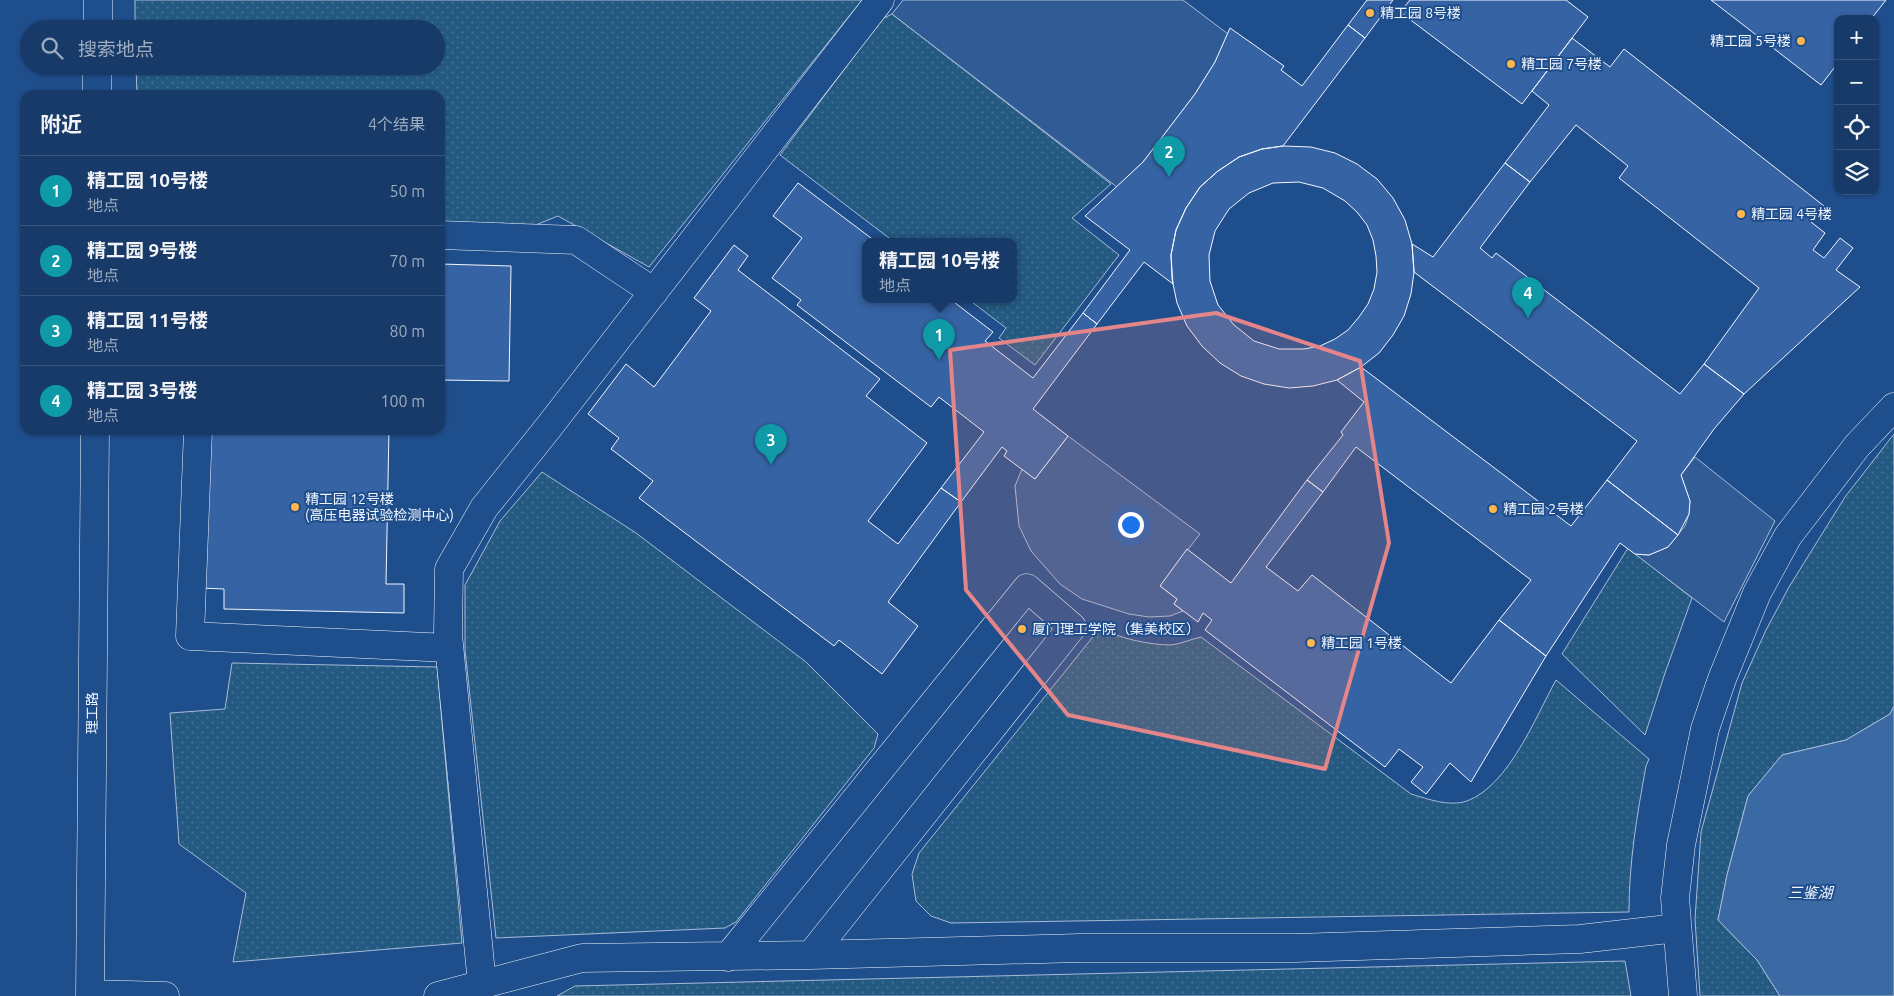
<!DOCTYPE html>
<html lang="zh">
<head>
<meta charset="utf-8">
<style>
  body { margin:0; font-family:Ubuntu,"Noto Sans SC",sans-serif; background:#20416f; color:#f1f3f6 }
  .controls { position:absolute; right:15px; top:15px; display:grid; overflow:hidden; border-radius:10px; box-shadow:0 1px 4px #0004 }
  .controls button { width:45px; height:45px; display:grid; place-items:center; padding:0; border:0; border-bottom:1px solid #36547d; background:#173a69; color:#f1f3f6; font:25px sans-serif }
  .you { position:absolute; left:1130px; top:524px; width:18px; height:18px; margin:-12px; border:4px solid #fff; border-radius:50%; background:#1a73e8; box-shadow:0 0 0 8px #1a73e833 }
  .badge { display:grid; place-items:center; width:32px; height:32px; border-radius:50%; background:#e797bd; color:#fff; font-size:16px; font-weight:700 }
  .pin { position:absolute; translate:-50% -41px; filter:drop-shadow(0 1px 2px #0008) }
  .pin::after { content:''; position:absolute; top:26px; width:18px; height:15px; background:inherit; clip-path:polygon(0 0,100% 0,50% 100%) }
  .popup { position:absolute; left:862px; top:238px; width:155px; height:65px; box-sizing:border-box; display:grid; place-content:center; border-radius:10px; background:#173a69; filter:drop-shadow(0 1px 4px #0005); font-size:16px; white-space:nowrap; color:#9eadc0 }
  .popup b { font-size:19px; color:#f1f3f6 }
  .popup::after { content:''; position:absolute; left:50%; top:100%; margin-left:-10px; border:10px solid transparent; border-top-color:#173a69 }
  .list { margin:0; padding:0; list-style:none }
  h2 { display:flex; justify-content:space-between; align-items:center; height:65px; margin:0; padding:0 20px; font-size:21px }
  h2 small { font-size:16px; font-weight:400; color:#9eadc0 }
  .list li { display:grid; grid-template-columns:32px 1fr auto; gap:15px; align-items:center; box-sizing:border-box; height:70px; padding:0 20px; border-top:1px solid #36547d }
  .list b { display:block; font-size:19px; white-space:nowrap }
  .list p { margin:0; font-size:16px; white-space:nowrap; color:#9eadc0 }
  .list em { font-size:16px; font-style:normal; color:#9eadc0 }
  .icon { flex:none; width:28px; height:28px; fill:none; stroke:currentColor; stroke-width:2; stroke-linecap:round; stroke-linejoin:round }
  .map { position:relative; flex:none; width:1894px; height:996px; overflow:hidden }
  .search { position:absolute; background:#173a69; box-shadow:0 1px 4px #0004; left:20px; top:20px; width:425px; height:55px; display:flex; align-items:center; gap:12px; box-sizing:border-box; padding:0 18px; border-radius:28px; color:#9eadc0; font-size:19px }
  .panel { position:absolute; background:#173a69; box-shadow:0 1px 4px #0004; left:20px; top:90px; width:425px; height:345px; border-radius:15px }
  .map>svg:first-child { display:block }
  .grass { fill:url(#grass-dots); stroke:#a8bbd7 }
  .parking { fill:#305b95; stroke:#a8bbd7 }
  .water { fill:#3b69a3; stroke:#a8bbd7 }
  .building { fill:#3563a3; stroke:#f2f6ff; fill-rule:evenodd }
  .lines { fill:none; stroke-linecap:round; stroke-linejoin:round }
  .minor-casing { stroke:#f2f6ff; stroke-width:29 }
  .minor { stroke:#1f4e8c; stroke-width:28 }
  .marked { fill:#e38589; fill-opacity:0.2; stroke:#e38589; stroke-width:4; stroke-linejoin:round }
  .poi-dot { fill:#ffb74d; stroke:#1f4e8c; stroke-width:2 }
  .labels { text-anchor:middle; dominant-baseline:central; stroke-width:4; stroke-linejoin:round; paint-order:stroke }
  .poi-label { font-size:14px; fill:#f2f6ff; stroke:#1f4e8c; text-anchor:start }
  .street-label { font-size:14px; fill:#f2f6ff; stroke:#1f4e8c }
  .water-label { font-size:15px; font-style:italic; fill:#f2f6ff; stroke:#1f4e8c }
</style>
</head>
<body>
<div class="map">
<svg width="1894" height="996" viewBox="0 0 1894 996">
  <defs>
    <pattern id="grass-dots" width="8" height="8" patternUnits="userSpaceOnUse" patternTransform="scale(1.25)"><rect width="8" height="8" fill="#245a82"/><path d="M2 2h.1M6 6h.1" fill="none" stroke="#447295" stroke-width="1.8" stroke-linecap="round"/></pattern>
  </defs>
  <rect width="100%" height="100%" fill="#1f4e8c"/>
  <path class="grass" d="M 135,0 L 862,0 L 649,267 L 558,216 L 528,228 L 440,223 L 440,95 L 137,95 L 136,66 L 436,66 L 436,29 L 135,29 Z
    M 892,14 L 1111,184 L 1072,218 L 1119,255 L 1035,365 L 999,338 L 1006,328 L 968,299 L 1013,299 L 1013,241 L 893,241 L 780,155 L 882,19 Z
    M 1894,434 L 1894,706 L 1890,714 L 1846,740 L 1782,755 L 1748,796 L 1727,875 L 1718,920 L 1757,960 L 1780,996 L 1700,996 L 1695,919 L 1701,832 L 1742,683 L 1766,630 L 1789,587 L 1845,497 Z
    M 542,472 L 636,533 L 806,662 L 878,734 L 874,748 L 736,922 L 725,928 L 496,938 L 465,650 L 465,585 L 500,521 Z
    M 1628,548 L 1692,598 L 1665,673 L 1645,735 L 1562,654 Z
    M 1099,627 C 1116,638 1150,645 1171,645 C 1180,644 1192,639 1201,637 L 1411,794 C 1428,799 1449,807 1467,801 C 1509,785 1535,718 1556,680 L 1649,759 L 1646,766 C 1637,815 1629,862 1629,912 L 951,923 L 931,916 L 916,901 L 912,874 L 919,853 L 1092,638 Z
    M 232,663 L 437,667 L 462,943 L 233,962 L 246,893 L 179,844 L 170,713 L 225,709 Z
    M 1625,961 L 1631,996 L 557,996 L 575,986 Z"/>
  <path class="parking" d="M 903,0 L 1183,0 L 1228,34 L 1215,62 L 1195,94 L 1143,162 L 1117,187 L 892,14 Z
    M 1068,436 L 1200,534 L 1160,586 L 1177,599 L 1174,604 L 1183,611 L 1170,616 L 1149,617 L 1129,614 L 1082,599 L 1060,584 L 1031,551 L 1019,526 L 1015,486 L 1022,469 L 1035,479 Z
    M 1695,457 L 1775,521 L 1724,622 L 1635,554 L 1649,555 L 1668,547 L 1685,526 L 1689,514 L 1690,501 L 1681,475 Z"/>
  <path class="water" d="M 1894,706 L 1894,996 L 1780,996 L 1757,960 L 1718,920 L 1727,875 L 1748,796 L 1782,755 L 1846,740 L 1890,714 Z"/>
  <path class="building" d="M 1367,0 L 1393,0 L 1365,38 L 1348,25 Z
    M 1410,0 L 1566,0 L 1588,17 L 1522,104 L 1400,12 Z
    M 1711,0 L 1886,0 L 1871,19 L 1838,19 L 1838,63 L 1821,85 Z
    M 1348,25 L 1365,38 L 1283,146 L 1262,149 L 1239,157 L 1218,171 L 1200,187 L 1186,208 L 1176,230 L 1171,255 L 1173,284 L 1144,262 L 1097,324 L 1083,313 L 1130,250 L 1085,216 L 1143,162 L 1166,132 L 1195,94 L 1215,62 L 1230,28 L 1284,66 L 1281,70 L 1302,86 Z
    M 1572,38 L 1610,67 L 1624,49 L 1824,206 L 1811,222 L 1825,233 L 1813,250 L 1824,258 L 1840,238 L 1853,248 L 1836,270 L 1860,287 L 1744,394 L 1704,364 L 1759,288 L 1619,178 L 1628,166 L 1576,125 L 1530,182 L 1505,163 L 1549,105 L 1532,91 Z
    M 1283,146 L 1311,147 L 1335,153 L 1357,164 L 1377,179 L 1393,198 L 1405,220 L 1412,244 L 1414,272 L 1411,294 L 1404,316 L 1393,335 L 1379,353 L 1361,367 L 1337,380 L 1313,386 L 1289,388 L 1264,384 L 1241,376 L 1220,363 L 1202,346 L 1187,326 L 1177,303 L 1172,279 L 1171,255 L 1176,230 L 1186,208 L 1200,187 L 1218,171 L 1239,157 L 1262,149 ZM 1299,182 L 1323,188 L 1345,201 L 1357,212 L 1367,225 L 1373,240 L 1376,256 L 1377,272 L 1374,289 L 1368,304 L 1359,317 L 1348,330 L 1335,339 L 1320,346 L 1304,349 L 1279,349 L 1254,341 L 1234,325 L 1218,305 L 1210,281 L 1209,255 L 1215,231 L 1229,209 L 1249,193 L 1273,183 Z
    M 1505,163 L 1530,182 L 1480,248 L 1492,258 L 1496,253 L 1680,394 L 1704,364 L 1744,394 L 1714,429 L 1681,475 L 1690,501 L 1689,514 L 1678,535 L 1607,480 L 1637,441 L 1414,272 L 1412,244 L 1433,257 Z
    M 798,183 L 875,241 L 865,241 L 865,299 L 950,299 L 993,332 L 985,341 L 1033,378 L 1083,313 L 1097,324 L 1033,409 L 1068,436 L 1035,479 L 1004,456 L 1007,451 L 1002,447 L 961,502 L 941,488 L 984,432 L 939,397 L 931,407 L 797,305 L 801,300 L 772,278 L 802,238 L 773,216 Z
    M 734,245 L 748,256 L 738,270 L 880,379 L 866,396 L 927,443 L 868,521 L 898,544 L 941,488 L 961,502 L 888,602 L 918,626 L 882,674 L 839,640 L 834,646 L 639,498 L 653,481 L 611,449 L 619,438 L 588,414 L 626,364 L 654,387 L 711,311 L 694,298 Z
    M 440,264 L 511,266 L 509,381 L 440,380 Z
    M 1361,367 L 1571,526 L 1607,480 L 1678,535 L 1668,547 L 1649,555 L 1635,554 L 1620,543 L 1546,656 L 1499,620 L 1531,580 L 1356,447 L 1323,492 L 1307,480 L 1343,435 L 1341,432 L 1364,402 L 1337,380 Z
    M 203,430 L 389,430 L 386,584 L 404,584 L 404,613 L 224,609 L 224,589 L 200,588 Z
    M 1307,480 L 1323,492 L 1266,567 L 1298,591 L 1312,575 L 1451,683 L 1499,620 L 1546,656 L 1471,782 L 1450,763 L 1426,794 L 1411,782 L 1423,767 L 1399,749 L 1385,767 L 1205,630 L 1212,620 L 1203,613 L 1198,622 L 1174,604 L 1177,599 L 1160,586 L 1187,549 L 1231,583 Z"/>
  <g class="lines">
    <g class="minor-casing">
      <path id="minor" d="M 98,29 L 98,0
        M 97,95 L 97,66
        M 440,235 L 576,240 L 654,292
        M 198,430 L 190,636 L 449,648
        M 728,957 L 1027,588 L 1072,627 L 811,955
        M 482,984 L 448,634 L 449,569 L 484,508 L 548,428 L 880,0
        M 90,994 L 165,996
        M 90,996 L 95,430
        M 438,996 L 582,958 L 811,955 L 1080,948 L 1295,948 L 1580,939 L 1677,928
        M 1683,996 L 1675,898 L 1681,845 L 1705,729 L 1722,679 L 1757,593 L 1788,536 L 1857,446 L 1894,407"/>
    </g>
    <use href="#minor" class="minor"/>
  </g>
  <path class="marked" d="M 1216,313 L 1360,361 L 1389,543 L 1325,769 L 1068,715 L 966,590 L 950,350 Z"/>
  <g class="poi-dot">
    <circle cx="1370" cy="13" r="5"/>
    <circle cx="1801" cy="41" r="5"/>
    <circle cx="1511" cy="64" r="5"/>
    <circle cx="1741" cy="214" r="5"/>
    <circle cx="295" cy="507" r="5"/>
    <circle cx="1493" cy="509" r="5"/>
    <circle cx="1022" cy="629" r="5"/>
    <circle cx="1311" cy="643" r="5"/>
  </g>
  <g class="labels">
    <g class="poi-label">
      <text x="1380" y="13">精工园 8号楼</text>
      <text x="1791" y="41" text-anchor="end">精工园 5号楼</text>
      <text x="1521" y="64">精工园 7号楼</text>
      <text x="1751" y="214">精工园 4号楼</text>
      <text x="305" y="499">精工园 12号楼<tspan x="305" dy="16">(高压电器试验检测中心)</tspan></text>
      <text x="1503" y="509">精工园 2号楼</text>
      <text x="1032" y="629">厦门理工学院（集美校区）</text>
      <text x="1321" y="643">精工园 1号楼</text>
    </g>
    <g class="street-label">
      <text transform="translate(92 713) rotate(-90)">理工路</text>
    </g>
    <g class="water-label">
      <text x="1810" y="892">三鉴湖</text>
    </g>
  </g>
</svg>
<div class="controls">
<button>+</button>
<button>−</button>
<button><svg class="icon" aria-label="locate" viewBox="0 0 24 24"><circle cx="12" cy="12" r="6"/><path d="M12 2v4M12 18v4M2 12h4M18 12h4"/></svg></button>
<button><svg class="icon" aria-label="layers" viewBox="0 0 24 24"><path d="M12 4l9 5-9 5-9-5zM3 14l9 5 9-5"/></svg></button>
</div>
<div class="you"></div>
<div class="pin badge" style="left:939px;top:360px;background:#0f9aa8">1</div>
<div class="popup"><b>精工园 10号楼</b>地点</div>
<div class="pin badge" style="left:1169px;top:177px;background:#0f9aa8">2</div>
<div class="pin badge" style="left:771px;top:465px;background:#0f9aa8">3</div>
<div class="pin badge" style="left:1528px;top:318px;background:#0f9aa8">4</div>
<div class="search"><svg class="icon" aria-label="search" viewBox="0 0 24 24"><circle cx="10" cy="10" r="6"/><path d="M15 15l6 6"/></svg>搜索地点</div>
<section class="panel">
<h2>附近<small>4个结果</small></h2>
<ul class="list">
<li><span class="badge" style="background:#0f9aa8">1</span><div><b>精工园 10号楼</b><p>地点</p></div><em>50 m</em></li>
<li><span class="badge" style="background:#0f9aa8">2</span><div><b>精工园 9号楼</b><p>地点</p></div><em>70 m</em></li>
<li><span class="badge" style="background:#0f9aa8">3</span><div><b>精工园 11号楼</b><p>地点</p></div><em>80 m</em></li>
<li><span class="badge" style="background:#0f9aa8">4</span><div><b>精工园 3号楼</b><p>地点</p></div><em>100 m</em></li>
</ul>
</section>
</div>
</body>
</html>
